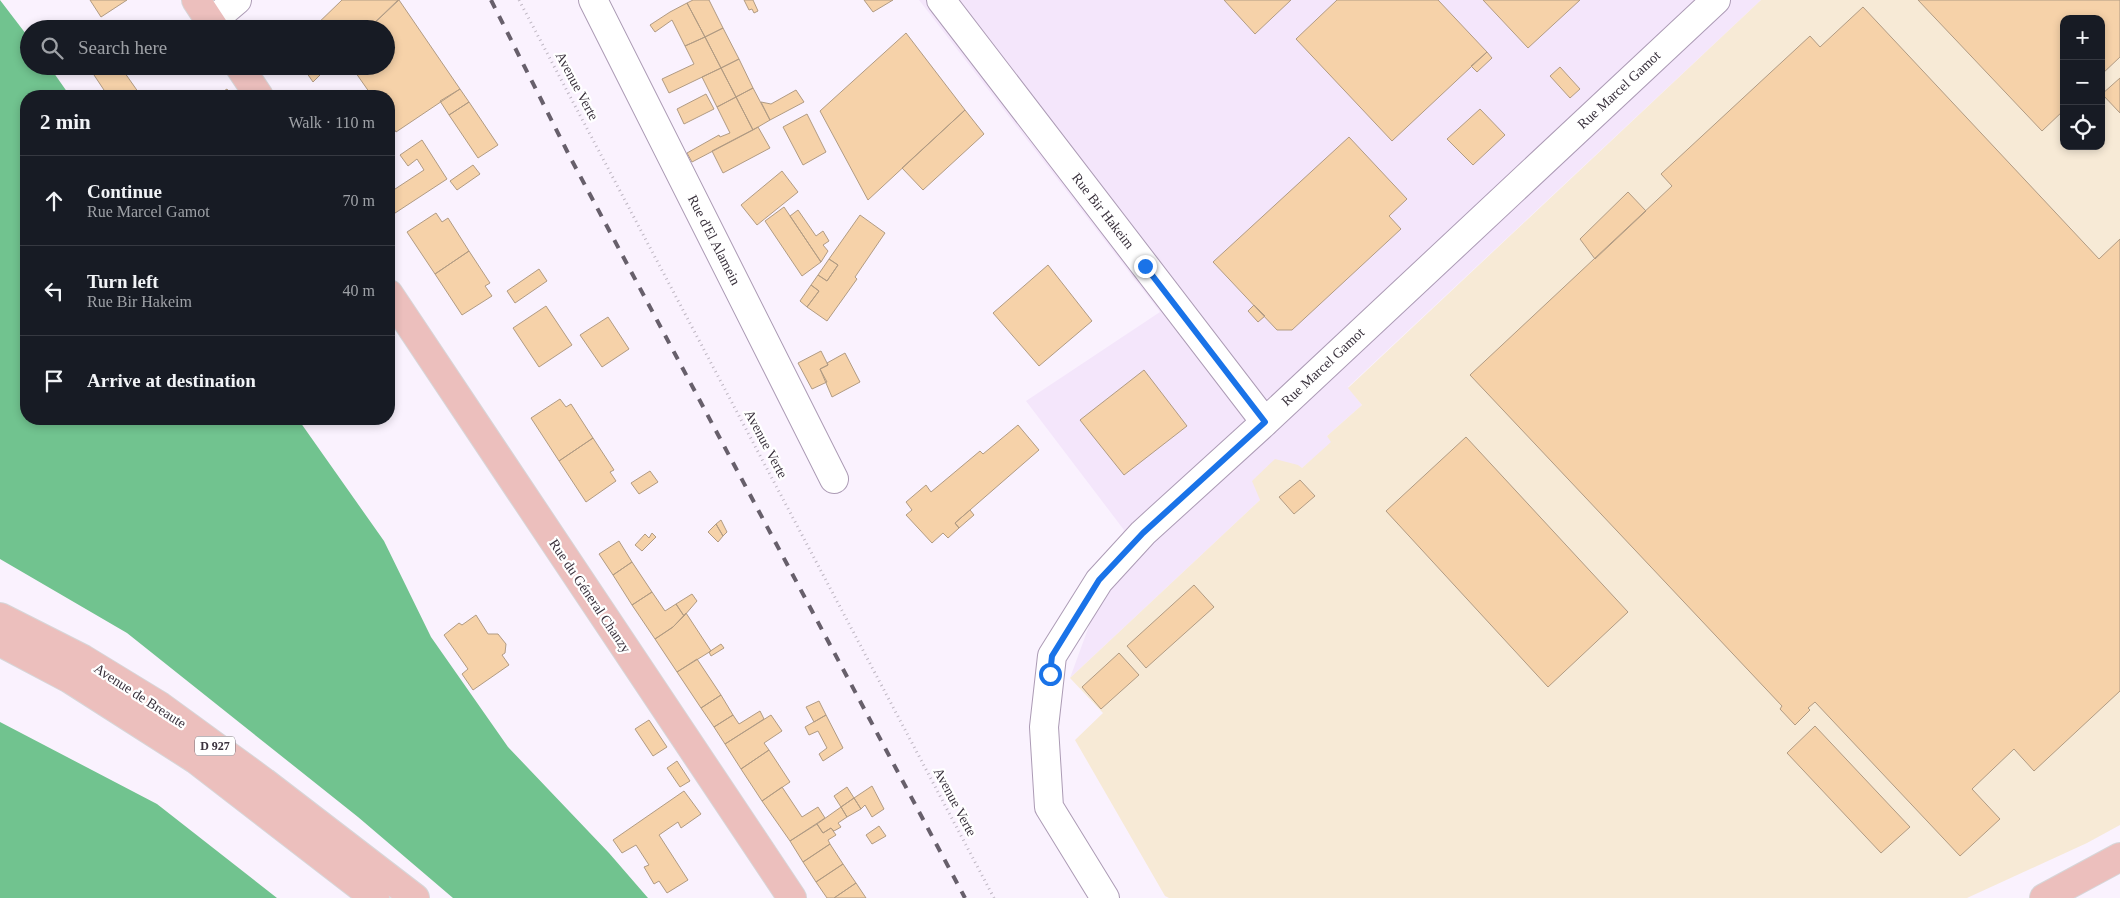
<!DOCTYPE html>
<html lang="en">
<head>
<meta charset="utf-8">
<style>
  body { margin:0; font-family:Georgia,serif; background:#20242c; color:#f1f3f6 }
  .controls { position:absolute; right:15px; top:15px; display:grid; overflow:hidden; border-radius:10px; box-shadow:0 2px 8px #0003 }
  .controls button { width:45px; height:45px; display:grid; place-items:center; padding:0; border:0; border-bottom:1px solid #363941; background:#171b24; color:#f1f3f6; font:25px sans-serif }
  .stop { position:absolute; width:15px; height:15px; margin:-11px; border:4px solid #1a73e8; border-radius:50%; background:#fff }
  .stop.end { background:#1a73e8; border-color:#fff; box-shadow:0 1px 5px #0008 }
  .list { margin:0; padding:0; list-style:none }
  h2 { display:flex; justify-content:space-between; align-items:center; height:65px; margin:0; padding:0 20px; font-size:21px }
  h2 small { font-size:16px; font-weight:400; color:#9ea1a6 }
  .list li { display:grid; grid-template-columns:32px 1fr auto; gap:15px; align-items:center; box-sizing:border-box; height:90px; padding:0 20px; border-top:1px solid #363941 }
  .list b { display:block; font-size:19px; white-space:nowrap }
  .list p { margin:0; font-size:16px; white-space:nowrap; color:#9ea1a6 }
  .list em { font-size:16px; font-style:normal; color:#9ea1a6 }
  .icon { flex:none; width:28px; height:28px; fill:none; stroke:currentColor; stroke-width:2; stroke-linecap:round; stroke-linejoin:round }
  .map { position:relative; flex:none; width:2120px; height:898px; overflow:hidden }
  .search { position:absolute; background:#171b24; box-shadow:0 2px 8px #0003; left:20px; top:20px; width:375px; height:55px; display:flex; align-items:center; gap:12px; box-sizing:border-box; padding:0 18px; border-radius:28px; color:#9ea1a6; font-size:19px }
  .panel { position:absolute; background:#171b24; box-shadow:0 2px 8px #0003; left:20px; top:90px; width:375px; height:335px; border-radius:20px }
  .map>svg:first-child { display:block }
  .built { fill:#f4e6fb }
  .industrial { fill:#f7ead6; fill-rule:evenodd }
  .forest { fill:#71c38f }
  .building { fill:#f6d2a9; stroke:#b19b83 }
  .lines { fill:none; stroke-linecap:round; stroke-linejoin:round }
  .minor-casing { stroke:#ac9bb5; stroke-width:30 }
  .major-casing { stroke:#d7d6d8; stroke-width:30 }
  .path { stroke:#beb6c2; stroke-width:3; stroke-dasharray:1 4; stroke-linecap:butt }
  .minor { stroke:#fff; stroke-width:28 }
  .major { stroke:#ecbfbd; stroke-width:28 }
  .rail { stroke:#675f6b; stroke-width:4; stroke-dasharray:9 9; stroke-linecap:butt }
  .route { stroke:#1a73e8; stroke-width:6 }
  .labels { text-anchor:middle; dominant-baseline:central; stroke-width:4.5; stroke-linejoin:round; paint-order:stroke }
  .shield { fill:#fff; stroke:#746f76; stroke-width:1 }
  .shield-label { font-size:12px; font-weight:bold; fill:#39313c }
  .street-label { font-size:14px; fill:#39313c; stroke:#fff }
</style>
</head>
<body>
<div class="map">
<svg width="2120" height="898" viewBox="0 0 2120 898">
  <rect width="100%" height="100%" fill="#faf2fe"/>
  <path class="built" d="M 919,0 L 1761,0 L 1348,387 L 1362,405 L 1327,436 L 1332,442 L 1302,468 L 1260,500 L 1070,678 L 1124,530 L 1026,401 L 1160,312 Z"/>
  <path class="industrial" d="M 1761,0 L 2120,0 L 2120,825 L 2087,843 L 1967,898 L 1169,898 L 1165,896 L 1075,740 L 1103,713 L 1070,678 L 1260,500 L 1252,481 L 1275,459 L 1298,465 L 1302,468 L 1331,442 L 1327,436 L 1362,405 L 1348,388 ZM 2064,19 L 2101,19 L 2101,146 L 2064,146 Z"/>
  <path class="forest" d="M 0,0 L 29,38 L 29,66 L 49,66 L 70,96 L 26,96 L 26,419 L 298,419 L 384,541 L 431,637 L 508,747 L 609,853 L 648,898 L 453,898 L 358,817 L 127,633 L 0,559 Z
    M 0,722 L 157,804 L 277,898 L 0,898 Z"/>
  <path class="building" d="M 90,0 L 127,0 L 101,17 Z
    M 342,0 L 398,0 L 368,29 L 312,29 Z
    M 399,0 L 460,89 L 396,132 L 389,121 L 389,96 L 372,96 L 351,66 L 386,66 L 386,29 L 368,29 Z
    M 693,0 L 709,0 L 723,28 L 705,37 L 687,3 Z
    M 744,0 L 753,0 L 758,11 L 754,13 L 752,9 L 749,10 Z
    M 864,0 L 893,0 L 873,12 Z
    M 1224,0 L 1291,0 L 1255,34 Z
    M 1337,0 L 1438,0 L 1487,52 L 1392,141 L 1296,39 Z
    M 1483,0 L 1580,0 L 1528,48 Z
    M 1918,0 L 2120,0 L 2120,57 L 2101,75 L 2101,19 L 2064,19 L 2064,110 L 2042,131 Z
    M 687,3 L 705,37 L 685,46 L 672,20 L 655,32 L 650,25 L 670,12 Z
    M 1863,7 L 2099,259 L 2120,239 L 2120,691 L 2034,771 L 2014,749 L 1972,789 L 2000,819 L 1960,856 L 1815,702 L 1808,708 L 1810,710 L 1795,725 L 1780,709 L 1782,706 L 1470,375 L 1672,186 L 1661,174 L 1810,36 L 1820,47 Z
    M 723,28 L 739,59 L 721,68 L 705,37 Z
    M 906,33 L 965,110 L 868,200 L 820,111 Z
    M 705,37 L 721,68 L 669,93 L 662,79 L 694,64 L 685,46 Z
    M 1487,52 L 1492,58 L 1477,72 L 1471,66 Z
    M 739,59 L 753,88 L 736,97 L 721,68 Z
    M 88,66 L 120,66 L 141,96 L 108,96 Z
    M 302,66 L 329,66 L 313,82 Z
    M 1560,67 L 1580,89 L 1570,98 L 1550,76 Z
    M 721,68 L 736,97 L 717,107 L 702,77 Z
    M 2120,78 L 2120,113 L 2102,94 Z
    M 753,88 L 770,120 L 753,130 L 736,97 Z
    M 227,89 L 232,96 L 216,96 Z
    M 460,89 L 469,102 L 449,115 L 440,101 Z
    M 796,90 L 804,102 L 770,120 L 761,102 L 771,104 Z
    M 706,94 L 714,109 L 684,124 L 677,109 Z
    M 736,97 L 753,130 L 692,162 L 687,153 L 719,135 L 720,137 L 730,133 L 717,107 Z
    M 469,102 L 498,145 L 478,158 L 449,115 Z
    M 1480,109 L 1505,135 L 1473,165 L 1447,139 Z
    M 965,110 L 984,134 L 923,190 L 902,168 Z
    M 807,114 L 826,152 L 803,165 L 783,127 Z
    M 758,127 L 770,148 L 723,173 L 712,151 Z
    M 1349,137 L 1407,199 L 1389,216 L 1401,229 L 1292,330 L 1277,330 L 1213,262 Z
    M 422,140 L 447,179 L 389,217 L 389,193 L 424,170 L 417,159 L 408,166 L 400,155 Z
    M 473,165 L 480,174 L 457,190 L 450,181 Z
    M 782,171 L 798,192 L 757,225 L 741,205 Z
    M 1628,192 L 1646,211 L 1595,259 L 1580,239 Z
    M 784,207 L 821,262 L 802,276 L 765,221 Z
    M 798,210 L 816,236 L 823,231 L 829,241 L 823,245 L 828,251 L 821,262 L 790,216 Z
    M 436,213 L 442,222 L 448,218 L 469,251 L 435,274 L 407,232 Z
    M 860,215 L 885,233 L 855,277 L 857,279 L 827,321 L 807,307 L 819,291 L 811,285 L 818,275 L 827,281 L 838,265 L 829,259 Z
    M 469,251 L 490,283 L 485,286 L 492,296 L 462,315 L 435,274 Z
    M 829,259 L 838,265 L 827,281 L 818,275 Z
    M 1048,265 L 1092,321 L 1039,366 L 993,313 Z
    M 539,269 L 547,281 L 515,303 L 507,291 Z
    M 811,285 L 819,291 L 807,307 L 800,301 Z
    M 1254,305 L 1265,316 L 1258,322 L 1248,311 Z
    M 546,306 L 572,345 L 539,367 L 513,328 Z
    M 608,317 L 629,349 L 602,367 L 580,335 Z
    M 821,351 L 828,365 L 820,369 L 827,382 L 812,389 L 798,363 Z
    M 845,353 L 860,382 L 832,397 L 820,369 L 828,365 L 827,363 Z
    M 1144,370 L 1187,426 L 1124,475 L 1080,420 Z
    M 560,399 L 566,407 L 571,404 L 593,438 L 559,461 L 531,418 Z
    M 1018,425 L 1039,450 L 955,523 L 959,528 L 948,538 L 943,533 L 932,543 L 906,515 L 912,510 L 906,502 L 926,485 L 931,492 L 980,451 L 983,454 Z
    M 1466,437 L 1628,612 L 1548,687 L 1386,511 Z
    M 593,438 L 614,470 L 610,472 L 616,481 L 586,502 L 559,461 Z
    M 650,471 L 658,482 L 639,494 L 631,483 Z
    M 1300,480 L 1315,496 L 1294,514 L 1279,497 Z
    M 970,510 L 974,515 L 959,528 L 955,523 Z
    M 721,520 L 727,532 L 723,536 L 716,524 Z
    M 716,524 L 723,536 L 718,542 L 708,532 Z
    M 652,533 L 656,537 L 642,551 L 635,545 L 645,534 L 649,538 Z
    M 619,541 L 632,562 L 613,575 L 599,554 Z
    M 632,562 L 652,592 L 632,605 L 613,575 Z
    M 1194,585 L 1214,607 L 1146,668 L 1127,646 Z
    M 652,592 L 665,611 L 676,604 L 684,616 L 673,627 L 655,639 L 632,605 Z
    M 692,594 L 697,601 L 684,616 L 676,604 Z
    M 686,613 L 711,651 L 677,672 L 655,639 L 673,627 Z
    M 476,615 L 488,634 L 498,634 L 506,644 L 505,653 L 502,655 L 509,665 L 473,690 L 462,674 L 468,669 L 444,635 L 459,623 L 462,625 Z
    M 721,644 L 724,648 L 711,656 L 709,652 Z
    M 1119,653 L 1139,675 L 1101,709 L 1082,687 Z
    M 697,659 L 721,695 L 701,708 L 677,672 Z
    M 721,695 L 733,715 L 714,727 L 701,708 Z
    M 819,701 L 826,715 L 814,722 L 806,707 Z
    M 760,711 L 764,719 L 725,744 L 714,727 L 733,715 L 739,724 Z
    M 771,715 L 782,731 L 764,743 L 769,750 L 741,769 L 725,744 Z
    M 826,715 L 843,748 L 823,761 L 819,754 L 827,748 L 818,731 L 809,735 L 805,727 Z
    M 649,720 L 667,747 L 653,756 L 635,729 Z
    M 1815,726 L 1910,827 L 1881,853 L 1787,753 Z
    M 769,750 L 790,782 L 762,801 L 741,769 Z
    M 677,761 L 690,781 L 680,787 L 667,768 Z
    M 872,786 L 884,809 L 872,817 L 865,805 L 861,809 L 854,798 Z
    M 782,787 L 802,817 L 818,807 L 825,818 L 790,841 L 762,801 Z
    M 847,787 L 854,798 L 841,807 L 834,796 Z
    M 684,791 L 701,814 L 681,828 L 678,822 L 659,835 L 688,880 L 667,893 L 659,881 L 654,884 L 644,867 L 649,865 L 636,845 L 622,853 L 613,840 Z
    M 854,798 L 861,809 L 847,817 L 841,807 Z
    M 841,807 L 847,817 L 838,823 L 841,827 L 834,831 L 831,828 L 823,833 L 817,824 Z
    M 817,824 L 823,833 L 831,828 L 836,835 L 828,840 L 830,844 L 803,862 L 790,841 Z
    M 879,826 L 886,836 L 872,844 L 866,835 Z
    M 830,844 L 843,864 L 816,882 L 803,862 Z
    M 843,864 L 856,883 L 834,898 L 827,898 L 816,882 Z
    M 856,883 L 866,898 L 834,898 Z"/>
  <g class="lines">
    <g class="minor-casing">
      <path id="minor" d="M 593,0 L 834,479
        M 941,0 L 1265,422
        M 211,22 L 237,0
        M 1105,898 L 1049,807 L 1044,727 L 1052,656 L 1099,581 L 1143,533 L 1265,422 L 1716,0"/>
    </g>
    <g class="major-casing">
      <path id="major" d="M 196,0 L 215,29
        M 239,66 L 259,96
        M 389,294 L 792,898
        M 0,617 L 83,659 L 160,706 L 264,782 L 415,898
        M 0,642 L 70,679 L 195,759 L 375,898
        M 2044,898 L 2120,857"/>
    </g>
    <path class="path" d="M 519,0 L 994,898"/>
    <use href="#minor" class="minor"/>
    <use href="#major" class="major"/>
    <path class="rail" d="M 491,0 L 570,157 L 965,898"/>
  </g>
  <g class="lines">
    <path class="route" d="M 1050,674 L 1052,656 L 1099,580 L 1143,533 L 1265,422 L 1145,266"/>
  </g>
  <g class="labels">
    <rect class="shield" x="195" y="736.5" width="40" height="19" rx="4"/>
    <g class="shield-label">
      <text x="215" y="746">D 927</text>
    </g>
    <g class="street-label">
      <text transform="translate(577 86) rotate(62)">Avenue Verte</text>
      <text transform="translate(1619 90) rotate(-43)">Rue Marcel Gamot</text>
      <text transform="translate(1103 211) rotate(52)">Rue Bir Hakeim</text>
      <text transform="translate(714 240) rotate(63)">Rue d'El Alamein</text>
      <text transform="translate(1323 367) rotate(-43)">Rue Marcel Gamot</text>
      <text transform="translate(766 444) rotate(62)">Avenue Verte</text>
      <text transform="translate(590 596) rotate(56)">Rue du Géneral Chanzy</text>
      <text transform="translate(140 696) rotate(33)">Avenue de Breaute</text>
      <text transform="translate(955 802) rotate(62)">Avenue Verte</text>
    </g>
  </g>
</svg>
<div class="controls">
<button>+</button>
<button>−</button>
<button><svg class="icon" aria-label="locate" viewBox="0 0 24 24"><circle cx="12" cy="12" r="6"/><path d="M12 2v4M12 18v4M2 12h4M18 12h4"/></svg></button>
</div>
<div class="stop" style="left:1050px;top:674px"></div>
<div class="stop end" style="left:1145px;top:266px"></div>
<div class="search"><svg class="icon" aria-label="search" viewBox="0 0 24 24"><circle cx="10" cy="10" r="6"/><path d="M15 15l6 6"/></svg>Search here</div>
<section class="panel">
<h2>2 min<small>Walk · 110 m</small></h2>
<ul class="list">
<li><svg class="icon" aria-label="ahead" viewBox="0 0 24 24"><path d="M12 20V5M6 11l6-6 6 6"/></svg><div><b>Continue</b><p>Rue Marcel Gamot</p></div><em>70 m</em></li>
<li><svg class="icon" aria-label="left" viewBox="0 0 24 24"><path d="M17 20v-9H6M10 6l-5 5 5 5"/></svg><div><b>Turn left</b><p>Rue Bir Hakeim</p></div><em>40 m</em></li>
<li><svg class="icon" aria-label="arrive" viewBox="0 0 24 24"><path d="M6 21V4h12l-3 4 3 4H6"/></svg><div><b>Arrive at destination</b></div></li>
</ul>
</section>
</div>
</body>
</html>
